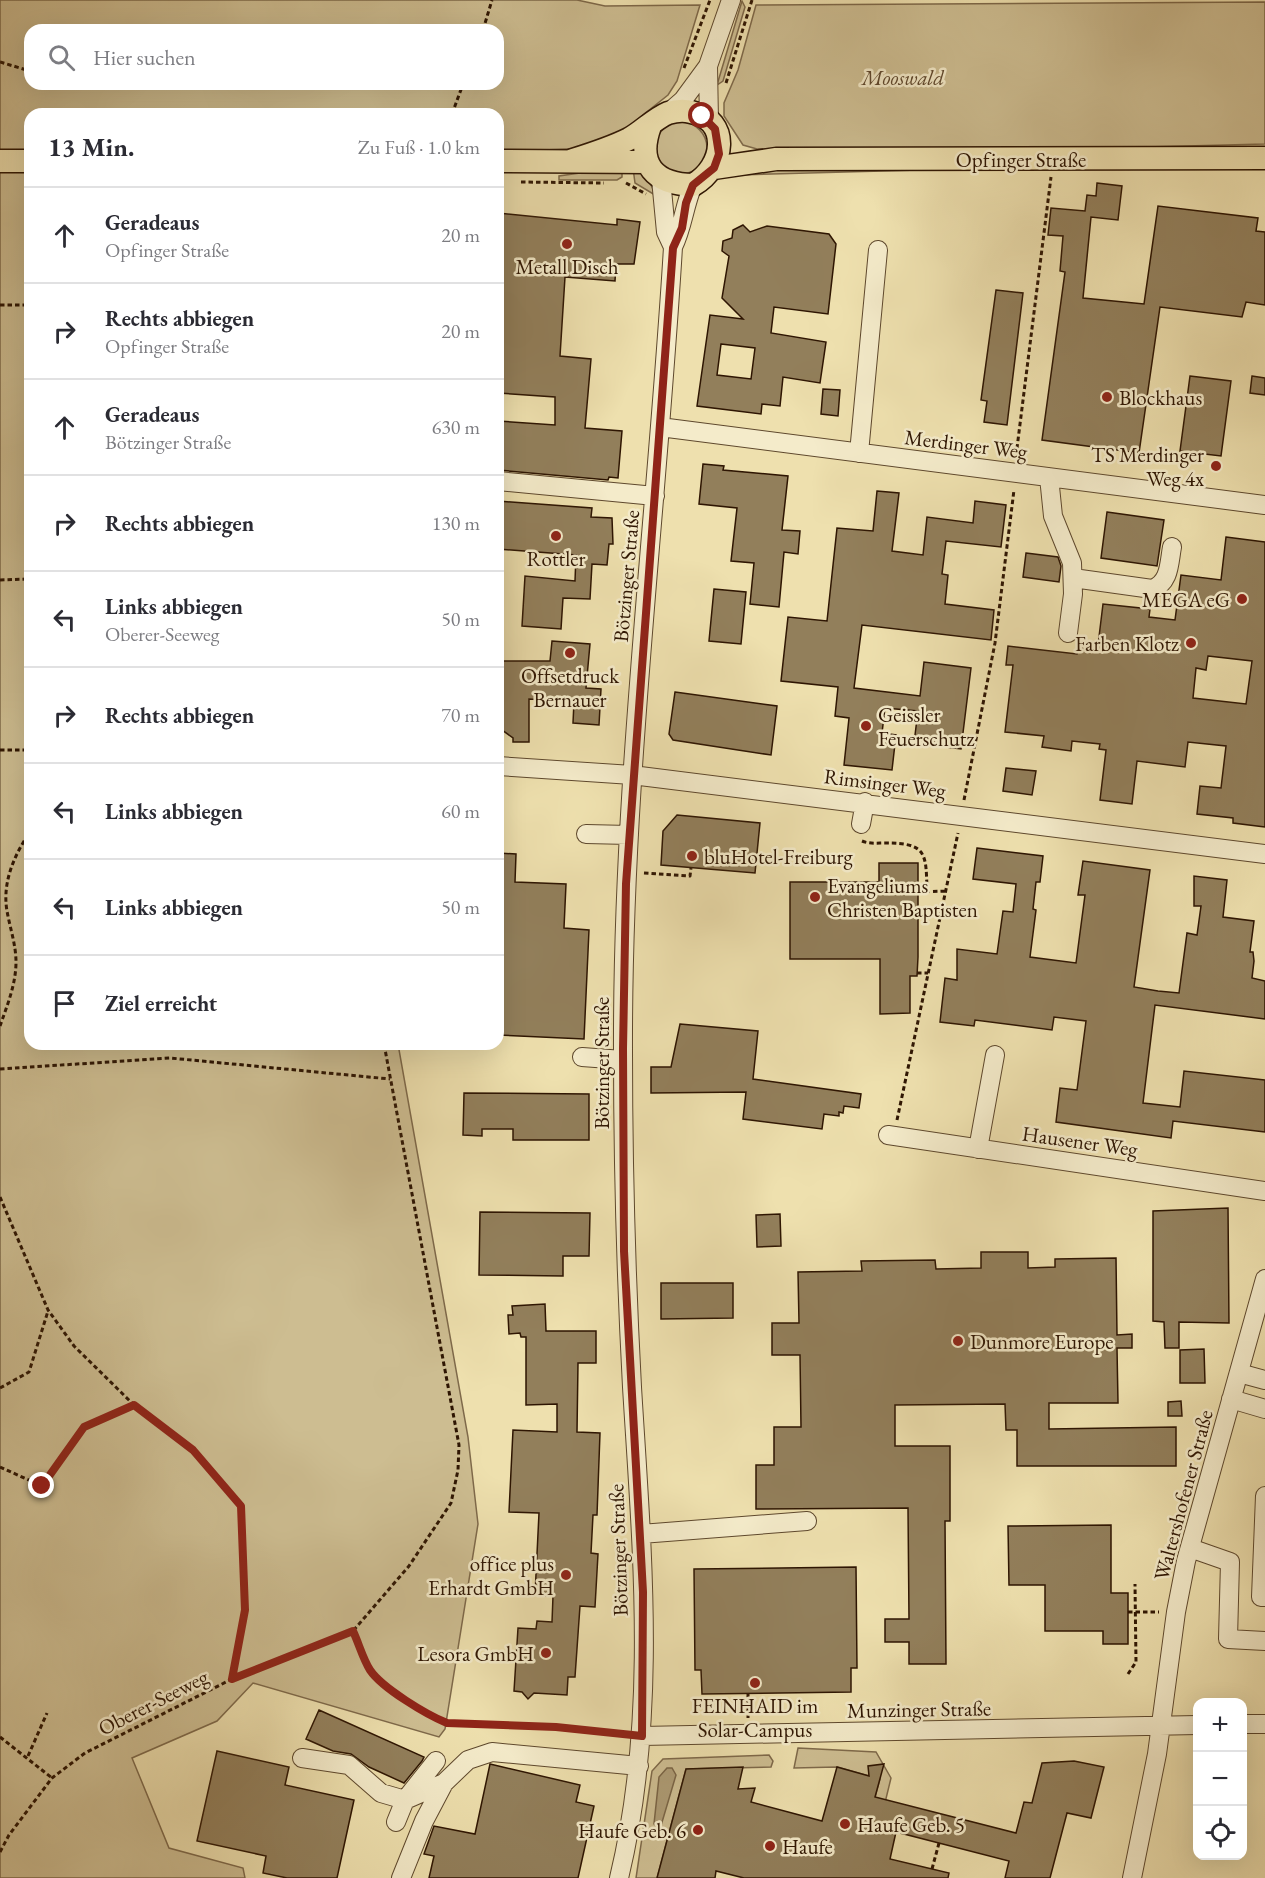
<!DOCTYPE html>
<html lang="de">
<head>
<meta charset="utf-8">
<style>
  body { margin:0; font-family:"EB Garamond",serif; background:#f2f2f3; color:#2b2b33 }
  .controls { position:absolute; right:18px; bottom:18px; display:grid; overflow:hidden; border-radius:12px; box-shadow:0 6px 24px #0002 }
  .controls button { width:54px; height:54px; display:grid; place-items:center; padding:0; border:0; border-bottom:2px solid #e1e1e2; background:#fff; color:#2b2b33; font:30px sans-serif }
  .stop { position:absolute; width:18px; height:18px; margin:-14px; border:4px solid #8f2418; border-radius:50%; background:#fff }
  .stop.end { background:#8f2418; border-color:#fff; box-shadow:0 2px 6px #0008 }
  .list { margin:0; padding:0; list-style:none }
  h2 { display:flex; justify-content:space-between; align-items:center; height:78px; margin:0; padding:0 24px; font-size:26px }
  h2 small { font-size:20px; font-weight:400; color:#7c7c81 }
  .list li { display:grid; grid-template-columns:39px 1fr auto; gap:18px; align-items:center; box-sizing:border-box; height:96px; padding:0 24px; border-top:2px solid #e1e1e2 }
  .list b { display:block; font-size:22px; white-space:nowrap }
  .list p { margin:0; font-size:20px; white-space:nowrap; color:#7c7c81 }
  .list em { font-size:20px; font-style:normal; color:#7c7c81 }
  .icon { flex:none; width:33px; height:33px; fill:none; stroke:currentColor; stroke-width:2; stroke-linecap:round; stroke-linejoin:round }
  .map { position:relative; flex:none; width:1265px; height:1878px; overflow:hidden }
  .search { position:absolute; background:#fff; box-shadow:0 6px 24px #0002; left:24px; top:24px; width:480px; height:66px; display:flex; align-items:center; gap:15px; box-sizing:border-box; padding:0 21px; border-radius:18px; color:#7c7c81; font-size:22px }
  .panel { position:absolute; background:#fff; box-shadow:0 6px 24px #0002; left:24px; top:108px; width:480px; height:942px; border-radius:18px }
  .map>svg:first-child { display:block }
  .green { fill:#cdbd91; stroke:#7e694a; stroke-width:1.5; fill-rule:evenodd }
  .water { fill:#ad9b74; stroke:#7a6546; stroke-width:1.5 }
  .building { fill:#927f5b; stroke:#2e1502; stroke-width:1.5; fill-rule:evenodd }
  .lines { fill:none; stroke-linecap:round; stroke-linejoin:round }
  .minor-casing { stroke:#5e482d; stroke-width:20 }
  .major-casing { stroke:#2e1502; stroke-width:25 }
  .path { stroke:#2e1502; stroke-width:3; stroke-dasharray:4.5 3; stroke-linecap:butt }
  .minor { stroke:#f4ebca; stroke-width:18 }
  .major { stroke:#eee0ae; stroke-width:22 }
  .route { stroke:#8f2418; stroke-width:8 }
  .poi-dot { fill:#8f2418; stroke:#f4ebca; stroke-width:2 }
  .labels { text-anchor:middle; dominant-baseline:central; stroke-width:5; stroke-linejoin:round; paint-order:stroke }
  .park-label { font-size:21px; font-style:italic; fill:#5e472d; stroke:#f4ebca }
  .street-label { font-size:21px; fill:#2e1502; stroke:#f4ebca }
  .poi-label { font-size:21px; fill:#2e1502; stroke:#f4ebca; text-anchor:start }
</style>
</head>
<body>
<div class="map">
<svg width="1265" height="1878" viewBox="0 0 1265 1878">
  <rect width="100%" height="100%" fill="#eee0ae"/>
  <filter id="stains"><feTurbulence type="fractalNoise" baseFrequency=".00333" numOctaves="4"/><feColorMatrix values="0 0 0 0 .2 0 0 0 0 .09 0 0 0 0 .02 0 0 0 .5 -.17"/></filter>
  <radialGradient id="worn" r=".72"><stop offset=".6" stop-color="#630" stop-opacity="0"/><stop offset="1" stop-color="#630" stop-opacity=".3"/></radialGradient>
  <path class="green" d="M 0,0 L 577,0 L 605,6 L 700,5 L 677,81 L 668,95 L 619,134 L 591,148 L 498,152 L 498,114 L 30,114 L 30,1044 L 398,1044 L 468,1437 L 478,1524 L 445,1729 L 439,1737 L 253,1683 L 217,1721 L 132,1758 L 169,1848 L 243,1868 L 245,1878 L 0,1878 ZM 30,30 L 498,30 L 498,84 L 30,84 Z
    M 742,1 L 745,7 L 723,81 L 717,85 Z
    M 1265,2 L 1265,144 L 1066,149 L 757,149 L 743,145 L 724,116 L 724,103 L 738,70 L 756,5 Z
    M655 148a26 26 0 1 1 52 0a26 26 0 1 1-52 0Z
    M 622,167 L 622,177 L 617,180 L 559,180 L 559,176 Z
    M 919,167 L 919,170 L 738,175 L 745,171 Z
    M 633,168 C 646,173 651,183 655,195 L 635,183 Z
    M 798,1748 L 876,1752 L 891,1778 L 874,1848 L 862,1845 L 880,1779 L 837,1767 L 794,1768 Z
    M 769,1755 L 773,1761 L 771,1767 L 686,1769 L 657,1878 L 636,1878 L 652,1771 L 663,1759 Z"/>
  <path class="water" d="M 667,1768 L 672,1768 L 676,1775 L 660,1829 L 654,1824 L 659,1777 Z"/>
  <path class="building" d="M 1097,183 L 1122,186 L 1118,220 L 1091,217 L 1083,298 L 1144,304 L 1158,206 L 1258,218 L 1256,231 L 1265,232 L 1265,305 L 1246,302 L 1242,317 L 1160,307 L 1139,453 L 1042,440 L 1065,272 L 1060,271 L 1063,236 L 1048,235 L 1051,208 L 1085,211 L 1087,195 L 1096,196 Z
    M 498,213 L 617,225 L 617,219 L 640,222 L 634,264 L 616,264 L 615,281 L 565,277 L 560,356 L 591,359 L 585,428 L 622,431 L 618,478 L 609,477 L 608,480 L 498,470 L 498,421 L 555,425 L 555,397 L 498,393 Z
    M 743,225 L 750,232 L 767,226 L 829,234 L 836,244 L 828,314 L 774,307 L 771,333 L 826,342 L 820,383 L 783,377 L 780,406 L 762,404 L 761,414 L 697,406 L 710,315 L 743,319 L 722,298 L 729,256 L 722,251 L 723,241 L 732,238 L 733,230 ZM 721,344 L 755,348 L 751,379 L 717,375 Z
    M 996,290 L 1023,293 L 1007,425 L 984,422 L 987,401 L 981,400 Z
    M 1190,376 L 1231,381 L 1221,456 L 1180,451 Z
    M 1252,376 L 1265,378 L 1265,395 L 1250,393 Z
    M 823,389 L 840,390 L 838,416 L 821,414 Z
    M 703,464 L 724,466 L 723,470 L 788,476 L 782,530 L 800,531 L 798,554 L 784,552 L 779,607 L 750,604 L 754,563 L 731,561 L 737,508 L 699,504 Z
    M 877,491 L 899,493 L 892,551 L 923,555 L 927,517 L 973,523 L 975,501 L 1006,505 L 1001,547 L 946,541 L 942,574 L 948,575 L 945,604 L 994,610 L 991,640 L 862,625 L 854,688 L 920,696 L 924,662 L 971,668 L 961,749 L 914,743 L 918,711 L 885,708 L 882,733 L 896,735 L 892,770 L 844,765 L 849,718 L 835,716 L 838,687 L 781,681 L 788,617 L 827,621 L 837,528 L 873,531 Z
    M 498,501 L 592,508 L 591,517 L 612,518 L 613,544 L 609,544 L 607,565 L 592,564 L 590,599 L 563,598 L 561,629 L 522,626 L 525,576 L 575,581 L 576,555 L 498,549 Z
    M 1107,512 L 1164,520 L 1157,566 L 1101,558 Z
    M 1226,537 L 1265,542 L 1265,827 L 1233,823 L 1233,818 L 1197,814 L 1200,786 L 1221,788 L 1226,746 L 1188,742 L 1185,767 L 1137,761 L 1132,804 L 1100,800 L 1106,750 L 1099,749 L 1100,744 L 1072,741 L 1071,751 L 1042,747 L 1044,736 L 1005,732 L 1013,665 L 1006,665 L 1008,646 L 1077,654 L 1079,643 L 1098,645 L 1103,604 L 1150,609 L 1149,617 L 1175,620 L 1181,575 L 1221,580 ZM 1208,656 L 1252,661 L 1246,704 L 1193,698 L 1196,668 L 1206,670 Z
    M 1026,553 L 1058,557 L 1061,566 L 1059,582 L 1023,577 Z
    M 714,589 L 746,592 L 741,644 L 709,641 Z
    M 552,641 L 590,644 L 586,688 L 601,689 L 599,725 L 573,723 L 574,702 L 529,699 L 529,742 L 513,742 L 513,738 L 498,727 L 498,661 L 550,661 Z
    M 675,692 L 777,706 L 771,755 L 673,740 L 669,734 Z
    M 1006,768 L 1036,771 L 1032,795 L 1003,791 Z
    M 677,815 L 760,823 L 755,873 L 661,865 L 663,831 Z
    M 977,848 L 1043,856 L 1040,882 L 1036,882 L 1033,909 L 1036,910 L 1030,957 L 1076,963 L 1085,895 L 1078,895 L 1083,861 L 1150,870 L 1134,987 L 1158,991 L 1179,993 L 1187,933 L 1197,935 L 1201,906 L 1194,906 L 1194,876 L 1227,880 L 1223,917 L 1254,921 L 1250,952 L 1253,952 L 1254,961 L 1252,978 L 1265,981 L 1265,1019 L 1155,1005 L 1143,1103 L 1180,1107 L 1184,1071 L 1265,1080 L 1265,1132 L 1173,1121 L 1171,1138 L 1056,1122 L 1060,1088 L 1077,1090 L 1086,1021 L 1054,1017 L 1052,1030 L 975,1020 L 974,1026 L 940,1022 L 945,978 L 957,980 L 957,949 L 997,954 L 1003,911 L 1013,912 L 1016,884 L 973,879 Z
    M 498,853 L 516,854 L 515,882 L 566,884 L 564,928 L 589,930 L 584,1039 L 498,1035 Z
    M 879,863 L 918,863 L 918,957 L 917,976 L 910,976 L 910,1013 L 880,1014 L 880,959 L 790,959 L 790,882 L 879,882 Z
    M 680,1024 L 758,1031 L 753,1079 L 861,1094 L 859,1108 L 844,1106 L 843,1113 L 839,1112 L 839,1116 L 824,1114 L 822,1129 L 743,1119 L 746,1092 L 651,1093 L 651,1067 L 671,1067 Z
    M 464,1093 L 589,1094 L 589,1140 L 513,1140 L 513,1129 L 482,1129 L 482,1136 L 463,1135 Z
    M 1228,1208 L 1229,1323 L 1179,1322 L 1179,1348 L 1165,1348 L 1164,1322 L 1153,1321 L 1153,1211 Z
    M 480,1212 L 590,1213 L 589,1256 L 563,1256 L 563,1276 L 479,1275 Z
    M 780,1214 L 781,1246 L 757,1247 L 756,1215 Z
    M 981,1252 L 1028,1252 L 1028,1268 L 1055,1267 L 1055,1259 L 1116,1258 L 1117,1335 L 1132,1334 L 1132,1348 L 1117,1348 L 1118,1403 L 1049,1403 L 1049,1429 L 1176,1427 L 1176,1466 L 1017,1466 L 1017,1430 L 1006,1430 L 1005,1404 L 895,1405 L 895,1446 L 950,1446 L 950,1521 L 945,1521 L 946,1664 L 909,1664 L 909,1642 L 885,1642 L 885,1619 L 909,1619 L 908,1508 L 756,1509 L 756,1465 L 774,1465 L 774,1427 L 801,1427 L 800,1355 L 772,1355 L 772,1323 L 799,1323 L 798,1272 L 862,1271 L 861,1261 L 935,1260 L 936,1269 L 981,1268 Z
    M 661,1283 L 733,1283 L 733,1318 L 661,1319 Z
    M 545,1304 L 546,1331 L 596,1331 L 596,1363 L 578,1363 L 577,1432 L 600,1433 L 597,1515 L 593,1515 L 591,1553 L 598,1554 L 595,1607 L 580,1606 L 575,1677 L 568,1677 L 567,1695 L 534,1693 L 528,1699 L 522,1692 L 514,1691 L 518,1628 L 536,1629 L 537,1621 L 552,1622 L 553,1596 L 535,1595 L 539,1513 L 509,1512 L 513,1430 L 557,1432 L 557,1404 L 526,1405 L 526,1337 L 521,1337 L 520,1333 L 509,1334 L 508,1315 L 513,1315 L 512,1306 Z
    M 1204,1349 L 1205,1383 L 1180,1383 L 1180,1350 Z
    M 1181,1401 L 1182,1416 L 1168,1416 L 1168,1402 Z
    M 1111,1525 L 1111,1593 L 1128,1593 L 1128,1644 L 1103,1644 L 1103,1631 L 1045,1631 L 1045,1585 L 1009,1585 L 1008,1526 Z
    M 856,1567 L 857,1668 L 851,1668 L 851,1692 L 702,1694 L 701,1670 L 695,1670 L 694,1569 Z
    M 319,1710 L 424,1757 L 422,1761 L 404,1783 L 369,1767 L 351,1754 L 333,1751 L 306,1739 Z
    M 217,1751 L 289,1767 L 285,1785 L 354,1800 L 337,1878 L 287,1878 L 263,1873 L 266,1856 L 197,1841 Z
    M 1074,1761 L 1104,1767 L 1091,1818 L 1067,1813 L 1050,1878 L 1005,1878 L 1009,1861 L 896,1832 L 890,1859 L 949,1873 L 948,1878 L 744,1878 L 716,1871 L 715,1878 L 657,1878 L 686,1769 L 743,1767 L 738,1789 L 755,1788 L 751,1802 L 822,1821 L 837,1767 L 869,1776 L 868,1766 L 884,1764 L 875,1797 L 1016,1833 L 1024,1802 L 1032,1803 L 1042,1763 Z
    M 490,1764 L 580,1785 L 576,1802 L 594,1806 L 578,1878 L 429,1878 L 434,1856 L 424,1854 L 434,1826 L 475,1834 Z"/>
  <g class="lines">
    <g class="minor-casing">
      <path id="minor" d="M 708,66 L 709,121
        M 668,113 L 683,100 L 708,66 L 731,0
        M 661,179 L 666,232 L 673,247
        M 660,427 L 1265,505
        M 859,453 L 878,250
        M 1049,477 L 1053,516 L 1072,563 L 1073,594 L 1068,633
        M 498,481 L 655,496
        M 1073,578 L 1152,589 C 1170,583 1169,563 1172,547
        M 498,766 L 632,775 L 1265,854
        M 861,824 L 865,802
        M 586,834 L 629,835
        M 582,1057 L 623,1060
        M 888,1135 L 1265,1191
        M 978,1149 L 995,1055
        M 1239,1373 L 1265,1380
        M 1231,1399 L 1265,1409
        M 1265,1496 L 1261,1597 L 1265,1597
        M 641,1534 L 807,1521
        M 1190,1548 L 1230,1562 L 1228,1639 L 1265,1641
        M 1242,1724 L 1265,1724
        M 642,1736 L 1198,1725
        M 302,1758 L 349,1765 L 381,1793 L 405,1800 L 444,1783 L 468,1760 L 492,1752 L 639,1766
        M 396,1822 L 405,1800 L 436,1761
        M 401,1878 L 424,1821 L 444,1783
        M 619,1878 C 658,1717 642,1551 632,1387 C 626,1275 623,1163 623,1051 C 622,782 657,515 673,247 C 683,227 684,206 693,185
        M 1132,1878 L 1157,1754 L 1176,1612 L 1186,1561 L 1265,1279"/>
    </g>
    <g class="major-casing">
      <path id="major" d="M 573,160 C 592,154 611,148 629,139 C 642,132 654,119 668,113 C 675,111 684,110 691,112 C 731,120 725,167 693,185 C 655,184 636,165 650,126
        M 0,161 L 30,161
        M 498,161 L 647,162
        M 714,168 L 776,159 L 1265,158"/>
    </g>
    <path class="path" d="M 483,30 L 492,0
      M 0,62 L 30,71
      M 684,68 L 710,0
      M 726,83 L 752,0
      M 452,114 L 463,84
      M 521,182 L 604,183
      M 626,183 L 646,194
      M 0,305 L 30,305
      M 1016,456 L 1051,177
      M 0,580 L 30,579
      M 0,750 L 30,750
      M 964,800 L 995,643 L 1014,490
      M 862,841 C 869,844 877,843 885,843 C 927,843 926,853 927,891
      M 644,873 L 690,876 L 691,868
      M 918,892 L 946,891
      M 917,973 L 928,973
      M 0,1026 C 7,1006 16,984 16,962 C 16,945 10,928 7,911 C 2,883 14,855 30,832
      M 0,1069 L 170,1058 L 390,1079
      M 897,1120 L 958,833
      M 0,1197 L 48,1310 L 74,1346 L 134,1405 L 193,1450 L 241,1506 L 245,1610 L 232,1679
      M 0,1388 L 29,1372 L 48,1311
      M 0,1467 L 42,1486 L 84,1427 L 134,1405
      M 1128,1612 L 1159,1612
      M 354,1632 C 359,1644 363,1659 370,1671 C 383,1689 426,1715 447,1723 L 556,1727 L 625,1734
      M 1128,1674 L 1136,1662 L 1135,1584
      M 748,1693 L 748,1718
      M 0,1737 L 52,1778
      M 28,1756 L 47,1713
      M 0,1852 L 9,1835 L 52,1778 L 85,1753 L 232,1679 L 353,1631 L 409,1566 L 451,1503 L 458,1470 L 459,1445 L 384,1044
      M 932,1869 L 939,1843"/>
    <use href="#minor" class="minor"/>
    <use href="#major" class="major"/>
  </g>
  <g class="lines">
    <path class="route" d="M 42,1486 L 84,1427 L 134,1405 L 193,1450 L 241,1506 L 245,1610 L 232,1679 L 353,1631 C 359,1644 363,1659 370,1670 C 382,1688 427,1715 447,1723 L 556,1727 L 642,1736 L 643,1592 L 624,1251 L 623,1049 L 626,884 L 673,248 L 682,228 L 686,203 L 693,185 L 714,168 L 719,154 L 715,129 L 702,116"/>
  </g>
  <g class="poi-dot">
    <circle cx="567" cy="244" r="6"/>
    <circle cx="1107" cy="397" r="6"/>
    <circle cx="1216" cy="466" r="6"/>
    <circle cx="556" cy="536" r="6"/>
    <circle cx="1242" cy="599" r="6"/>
    <circle cx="1191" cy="643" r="6"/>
    <circle cx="570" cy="653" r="6"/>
    <circle cx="866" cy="726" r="6"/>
    <circle cx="692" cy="856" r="6"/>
    <circle cx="815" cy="897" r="6"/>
    <circle cx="958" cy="1341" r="6"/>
    <circle cx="566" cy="1575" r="6"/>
    <circle cx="546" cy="1653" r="6"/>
    <circle cx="755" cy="1683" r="6"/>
    <circle cx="845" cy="1824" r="6"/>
    <circle cx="698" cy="1830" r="6"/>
    <circle cx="770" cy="1846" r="6"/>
  </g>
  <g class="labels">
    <g class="park-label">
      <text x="903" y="77">Mooswald</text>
    </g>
    <g class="street-label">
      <text x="1021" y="159">Opfinger Straße</text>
      <text transform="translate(966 444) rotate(7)">Merdinger Weg</text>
      <text transform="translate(626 576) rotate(-85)">Bötzinger Straße</text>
      <text transform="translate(885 783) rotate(7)">Rimsinger Weg</text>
      <text transform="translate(601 1063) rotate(-90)">Bötzinger Straße</text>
      <text transform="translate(1080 1141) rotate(8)">Hausener Weg</text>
      <text transform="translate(1183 1495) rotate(-75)">Waltershofener Straße</text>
      <text transform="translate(618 1550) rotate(-92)">Bötzinger Straße</text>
      <text transform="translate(153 1702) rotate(-27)">Oberer-Seeweg</text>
      <text transform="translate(919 1709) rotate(-1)">Munzinger Straße</text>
    </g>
    <g class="poi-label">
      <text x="567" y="266" text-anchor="middle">Metall Disch</text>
      <text x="1119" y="397">Blockhaus</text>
      <text x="1204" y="454" text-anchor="end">TS Merdinger<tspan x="1204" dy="24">Weg 4x</tspan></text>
      <text x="556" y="558" text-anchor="middle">Rottler</text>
      <text x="1230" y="599" text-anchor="end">MEGA eG</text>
      <text x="1179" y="643" text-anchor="end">Farben Klotz</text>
      <text x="570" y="675" text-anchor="middle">Offsetdruck<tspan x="570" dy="24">Bernauer</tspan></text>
      <text x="878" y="714">Geissler<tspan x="878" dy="24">Feuerschutz</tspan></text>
      <text x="704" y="856">bluHotel-Freiburg</text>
      <text x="827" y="885">Evangeliums<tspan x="827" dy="24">Christen Baptisten</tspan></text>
      <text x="970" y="1341">Dunmore Europe</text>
      <text x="554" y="1563" text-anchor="end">office plus<tspan x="554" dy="24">Erhardt GmbH</tspan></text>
      <text x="534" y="1653" text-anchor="end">Lesora GmbH</text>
      <text x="755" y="1705" text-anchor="middle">FEINHAID im<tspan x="755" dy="24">Solar-Campus</tspan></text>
      <text x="857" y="1824">Haufe Geb. 5</text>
      <text x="686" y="1830" text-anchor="end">Haufe Geb. 6</text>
      <text x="782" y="1846">Haufe</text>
    </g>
  </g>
  <rect width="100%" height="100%" filter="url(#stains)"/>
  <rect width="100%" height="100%" fill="url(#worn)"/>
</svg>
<div class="controls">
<button>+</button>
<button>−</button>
<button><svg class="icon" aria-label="locate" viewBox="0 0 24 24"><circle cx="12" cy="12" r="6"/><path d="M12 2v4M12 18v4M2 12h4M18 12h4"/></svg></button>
</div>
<div class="stop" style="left:702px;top:116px"></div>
<div class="stop end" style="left:42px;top:1486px"></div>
<div class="search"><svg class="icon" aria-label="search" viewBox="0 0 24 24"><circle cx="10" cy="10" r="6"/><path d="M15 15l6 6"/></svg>Hier suchen</div>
<section class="panel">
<h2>13 Min.<small>Zu Fuß · 1.0 km</small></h2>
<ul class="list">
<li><svg class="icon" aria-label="ahead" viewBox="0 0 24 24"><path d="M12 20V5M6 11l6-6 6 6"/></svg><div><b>Geradeaus</b><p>Opfinger Straße</p></div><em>20 m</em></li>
<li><svg class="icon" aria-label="right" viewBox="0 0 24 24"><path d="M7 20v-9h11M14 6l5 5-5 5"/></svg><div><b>Rechts abbiegen</b><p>Opfinger Straße</p></div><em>20 m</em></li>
<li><svg class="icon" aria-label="ahead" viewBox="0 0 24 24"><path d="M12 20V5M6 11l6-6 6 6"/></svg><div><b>Geradeaus</b><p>Bötzinger Straße</p></div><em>630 m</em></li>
<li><svg class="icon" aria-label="right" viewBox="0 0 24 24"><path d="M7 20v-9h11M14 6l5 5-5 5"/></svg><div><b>Rechts abbiegen</b></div><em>130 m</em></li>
<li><svg class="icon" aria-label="left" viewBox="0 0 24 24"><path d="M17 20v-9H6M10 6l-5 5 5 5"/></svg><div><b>Links abbiegen</b><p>Oberer-Seeweg</p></div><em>50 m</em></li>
<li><svg class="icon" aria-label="right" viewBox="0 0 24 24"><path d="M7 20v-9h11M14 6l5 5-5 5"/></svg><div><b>Rechts abbiegen</b></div><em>70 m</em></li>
<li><svg class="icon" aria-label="left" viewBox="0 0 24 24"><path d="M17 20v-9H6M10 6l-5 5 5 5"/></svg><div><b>Links abbiegen</b></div><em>60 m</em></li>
<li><svg class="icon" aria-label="left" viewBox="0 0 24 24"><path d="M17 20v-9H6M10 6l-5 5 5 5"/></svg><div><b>Links abbiegen</b></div><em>50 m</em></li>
<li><svg class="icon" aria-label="arrive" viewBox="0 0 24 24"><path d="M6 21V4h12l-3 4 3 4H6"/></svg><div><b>Ziel erreicht</b></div></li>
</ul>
</section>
</div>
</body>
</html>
